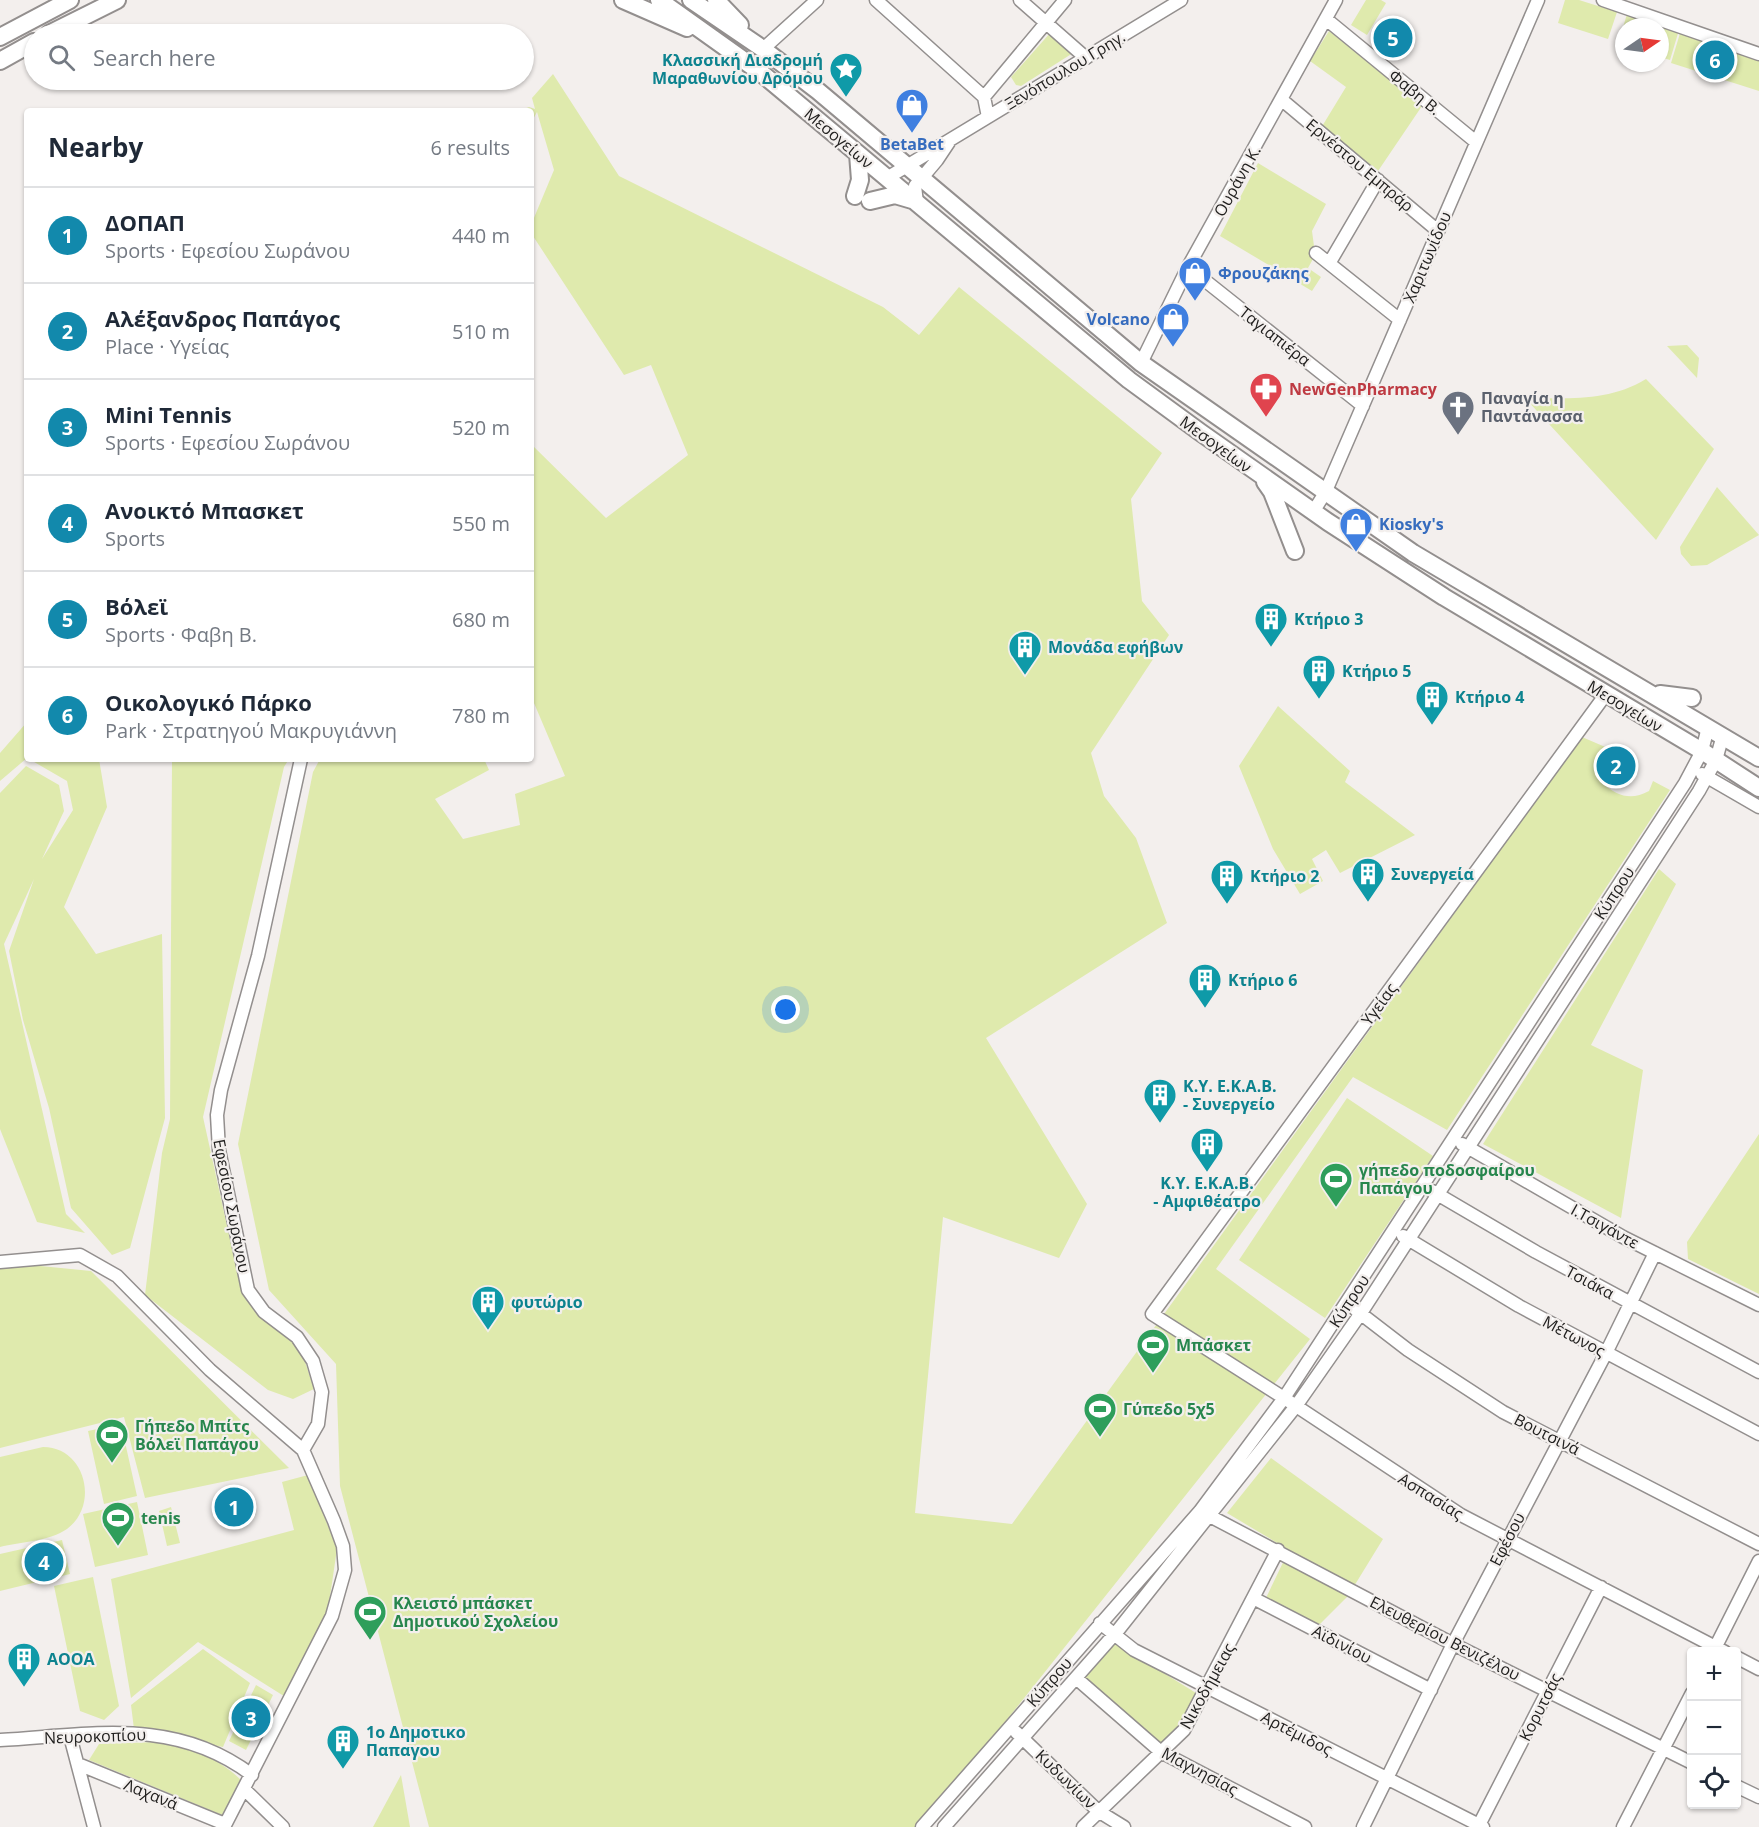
<!DOCTYPE html>
<html lang="en">
<head>
<meta charset="utf-8">
<style>
  body { margin:0; font-family:"Open Sans",sans-serif; background:#f6f6f7; color:#1f2937 }
  .controls { position:absolute; right:18px; bottom:18px; display:grid; overflow:hidden; border-radius:6px; box-shadow:0 2px 4px #0004 }
  .controls button { width:54px; height:54px; display:grid; place-items:center; padding:0; border:0; border-bottom:2px solid #e0e1e3; background:#fff; color:#1f2937; font:30px sans-serif }
  .compass { position:absolute; left:1615px; top:18px; width:54px; height:54px; border-radius:50%; background:#fff; box-shadow:0 2px 4px #0004; rotate:77deg }
  .you { position:absolute; left:786px; top:1010px; width:21px; height:21px; margin:-15px; border:4px solid #fff; border-radius:50%; background:#1a73e8; box-shadow:0 0 0 9px #1a73e833 }
  .badge { display:grid; place-items:center; width:39px; height:39px; border-radius:50%; background:#1289ac; color:#fff; font-size:20px; font-weight:700 }
  .pin { position:absolute; translate:-50% -50%; border:3px solid #fff; box-shadow:0 2px 6px #0006 }
  .list { margin:0; padding:0; list-style:none }
  h2 { display:flex; justify-content:space-between; align-items:center; height:78px; margin:0; padding:0 24px; font-size:26px }
  h2 small { font-size:20px; font-weight:400; color:#747a83 }
  .list li { display:grid; grid-template-columns:39px 1fr auto; gap:18px; align-items:center; box-sizing:border-box; height:96px; padding:0 24px; border-top:2px solid #e0e1e3 }
  .list b { display:block; font-size:22px; white-space:nowrap }
  .list p { margin:0; font-size:20px; white-space:nowrap; color:#747a83 }
  .list em { font-size:20px; font-style:normal; color:#747a83 }
  .icon { flex:none; width:33px; height:33px; fill:none; stroke:currentColor; stroke-width:2; stroke-linecap:round; stroke-linejoin:round }
  .map { position:relative; flex:none; width:1759px; height:1827px; overflow:hidden }
  .search { position:absolute; background:#fff; box-shadow:0 2px 4px #0004; left:24px; top:24px; width:510px; height:66px; display:flex; align-items:center; gap:15px; box-sizing:border-box; padding:0 21px; border-radius:33px; color:#747a83; font-size:22px }
  .panel { position:absolute; background:#fff; box-shadow:0 2px 4px #0004; left:24px; top:108px; width:510px; height:654px; border-radius:6px }
  .map>svg:first-child { display:block }
  .green { fill:#dfeaad }
  .lines { fill:none; stroke-linecap:round; stroke-linejoin:round }
  .minor-casing { stroke:#938f8e; stroke-width:15 }
  .major-casing { stroke:#938f8e; stroke-width:20 }
  .minor { stroke:#fff; stroke-width:12 }
  .major { stroke:#fff; stroke-width:16 }
  .labels { text-anchor:middle; dominant-baseline:central; stroke-width:4.5; stroke-linejoin:round; paint-order:stroke }
  .culture-label { font-size:16px; font-weight:bold; fill:#0d838f; stroke:#f3efed; text-anchor:start }
  .street-label { font-size:16px; fill:#21201f; stroke:#f3efed }
  .shop-label { font-size:16px; font-weight:bold; fill:#366cbe; stroke:#f3efed; text-anchor:start }
  .health-label { font-size:16px; font-weight:bold; fill:#be3a42; stroke:#f3efed; text-anchor:start }
  .worship-label { font-size:16px; font-weight:bold; fill:#5b616d; stroke:#f3efed; text-anchor:start }
  .leisure-label { font-size:16px; font-weight:bold; fill:#27864d; stroke:#f3efed; text-anchor:start }
</style>
</head>
<body>
<div class="map">
<svg width="1759" height="1827" viewBox="0 0 1759 1827">
  <rect width="100%" height="100%" fill="#f3efed"/>
  <path class="green" d="M 1366,0 L 1381,0 L 1386,3 L 1367,35 L 1351,25 Z
    M 1565,0 L 1579,0 L 1617,12 L 1608,39 L 1558,23 Z
    M 1627,14 L 1679,30 L 1670,60 L 1660,57 L 1660,27 L 1624,27 L 1624,46 L 1618,44 Z
    M 1393,23 L 1406,31 L 1394,52 L 1380,44 Z
    M 1681,30 L 1759,57 L 1759,91 L 1671,63 Z
    M 1329,31 L 1422,106 L 1376,174 L 1321,128 L 1346,87 L 1310,61 Z
    M 1051,32 L 1073,53 L 1021,86 L 1016,85 L 1011,77 Z
    M 553,74 L 619,176 L 883,307 L 919,335 L 959,287 L 1162,453 L 1131,499 L 1142,601 L 1169,635 L 1091,753 L 1104,796 L 1136,838 L 1167,923 L 986,1038 L 1087,1204 L 1059,1258 L 943,1217 L 915,1513 L 1012,1524 L 1582,737 L 1610,749 L 1600,769 L 1602,783 C 1617,796 1631,801 1649,791 L 1653,781 L 1670,790 L 1447,1130 L 1353,1077 L 1216,1269 L 1310,1339 L 986,1746 L 915,1827 L 429,1827 L 340,1486 L 336,1364 L 269,1290 L 238,1144 L 313,772 L 320,759 L 484,759 L 489,770 L 435,799 L 463,839 L 520,825 L 515,794 L 565,776 L 531,696 L 534,666 L 531,660 L 531,444 L 606,518 L 688,455 L 651,365 L 624,375 L 531,233 L 531,225 L 554,170 L 537,112 L 531,123 L 531,111 L 519,111 L 529,107 L 535,109 L 532,98 Z
    M 1258,163 L 1326,204 L 1312,231 L 1314,246 L 1319,248 L 1308,268 L 1321,277 L 1312,291 L 1220,236 Z
    M 1687,345 L 1699,358 L 1697,378 L 1667,346 Z
    M 1646,379 L 1714,449 L 1656,540 L 1525,398 C 1567,398 1609,402 1646,379 Z
    M 1717,487 L 1759,535 L 1707,565 L 1691,566 L 1681,554 L 1680,547 Z
    M 1278,706 L 1350,771 L 1345,782 L 1415,835 L 1340,873 L 1326,850 L 1312,859 L 1323,881 L 1300,894 L 1273,849 L 1239,766 Z
    M 27,722 L 27,758 L 0,781 L 0,753 Z
    M 29,759 L 99,759 L 107,807 L 64,907 L 96,954 L 162,934 L 165,1118 L 130,1248 L 112,1255 L 71,1208 L 49,1108 L 23,1020 L 9,951 L 34,879 L 4,944 L 66,1214 L 85,1233 L 37,1222 L 0,1129 L 0,793 L 26,766 L 59,785 L 64,811 L 42,859 L 73,810 L 67,781 Z
    M 172,759 L 289,759 L 284,767 L 203,1117 L 239,1280 L 297,1337 L 314,1389 L 293,1399 L 268,1390 L 145,1295 L 162,1153 L 170,1119 Z
    M 1659,869 L 1676,884 L 1591,1045 L 1643,1070 L 1621,1218 L 1483,1144 Z
    M 1347,1098 L 1433,1156 L 1325,1318 L 1239,1260 Z
    M 1759,1134 L 1759,1294 L 1688,1259 L 1687,1242 Z
    M 0,1262 L 91,1271 L 289,1468 L 145,1498 L 124,1417 L 0,1448 Z
    M 121,1424 L 137,1496 L 104,1504 L 88,1431 Z
    M 43,1447 C 85,1447 100,1504 67,1529 C 50,1541 20,1542 0,1547 L 0,1457 Z
    M 1271,1458 L 1383,1539 L 1348,1596 L 1317,1627 L 1265,1600 L 1289,1550 L 1227,1513 Z
    M 308,1475 L 337,1549 L 328,1610 L 287,1698 L 198,1642 L 131,1698 L 111,1579 L 294,1530 L 282,1482 Z
    M 137,1502 L 148,1555 L 95,1567 L 83,1514 Z
    M 171,1507 L 180,1543 L 167,1546 L 159,1511 Z
    M 62,1540 L 70,1574 L 0,1591 L 0,1554 Z
    M 93,1577 L 119,1706 L 104,1720 L 80,1711 L 54,1586 Z
    M 1115,1643 L 1196,1693 L 1184,1725 L 1162,1748 L 1084,1678 Z
    M 203,1649 L 250,1683 L 223,1747 L 134,1729 L 131,1705 Z
    M 256,1685 L 273,1695 L 246,1750 L 229,1741 Z
    M 158,1742 C 192,1751 216,1755 242,1781 L 222,1815 L 89,1760 L 99,1744 Z
    M 401,1775 L 410,1827 L 373,1827 Z"/>
  <g class="lines">
    <g class="minor-casing">
      <path id="minor" d="M 876,0 L 984,97
        M 1020,0 L 1086,58
        M 1603,0 L 1759,54
        M 1326,19 L 1476,142
        M 763,49 L 817,0
        M 1282,100 L 1438,231
        M 988,117 L 984,97 L 1065,0
        M 887,178 L 1181,0
        M 917,203 L 915,186 L 937,160 L 949,142
        M 1316,253 L 1400,320
        M 1330,262 L 1378,180
        M 1188,267 L 1363,406
        M 1141,363 L 1188,267 L 1336,0
        M 1313,512 L 1325,493 L 1538,0
        M 1606,694 L 1152,1314 L 1284,1398 L 1461,1515 L 1725,1652
        M 301,759 L 258,956 L 221,1090 L 217,1115 L 219,1150 L 248,1290 L 264,1312 L 297,1337 L 313,1361 L 322,1392 L 318,1424 L 303,1450
        M 1702,774 L 1759,807
        M 1462,1144 L 1623,1237 L 1759,1305
        M 1432,1191 L 1536,1252 L 1759,1372
        M 1403,1236 L 1519,1306 L 1759,1434
        M 0,1262 L 80,1255 L 117,1276 L 210,1370 L 303,1450 L 334,1521 L 343,1546 L 345,1570 L 332,1616 L 224,1827
        M 1356,1310 L 1408,1350 L 1503,1412 L 1759,1544
        M 1204,1513 L 1453,1644 L 1692,1763
        M 1253,1598 L 1431,1690
        M 1100,1623 L 1134,1650 L 1483,1827
        M 1713,1652 L 1759,1561
        M 1736,1657 L 1759,1669
        M 1076,1678 L 1161,1752 L 1305,1827
        M 1016,1732 L 1098,1811 L 1124,1827
        M 70,1736 L 94,1827
        M 0,1740 C 91,1735 174,1716 252,1775
        M 78,1764 L 225,1824
        M 1736,1786 L 1759,1797
        M 244,1789 L 283,1827
        M 922,1827 L 1200,1511 L 1284,1398 L 1685,783 L 1702,751 L 1708,727
        M 944,1827 L 1119,1629 L 1296,1406 L 1361,1313 L 1699,791 L 1716,760 L 1723,735
        M 1083,1827 L 1184,1730 L 1278,1550
        M 1363,1827 L 1453,1644 L 1606,1353 L 1655,1253
        M 1478,1827 L 1601,1587
        M 1623,1827 L 1692,1693"/>
    </g>
    <g class="major-casing">
      <path id="major" d="M 623,0 L 687,28
        M 659,0 L 760,72 L 1129,380 L 1200,432 L 1328,522 L 1444,597 L 1702,751 L 1759,788
        M 691,0 L 763,49 L 818,91 L 1141,363 L 1413,553 L 1759,758
        M 716,0 L 740,25
        M 49,34 L 117,0
        M 0,37 L 70,0
        M 0,61 L 34,42
        M 855,196 L 860,180 L 858,154
        M 870,201 L 895,195 L 912,200
        M 1265,482 L 1272,492 L 1295,551
        M 1660,694 L 1692,698"/>
    </g>
    <use href="#minor" class="minor"/>
    <use href="#major" class="major"/>
  </g>
  <defs>
    <g id="sight-pin" transform="scale(1.725)"><path d="M0 17L-7.5 6A9.5 9.5 0 1 1 7.5 6Z" fill="#0f9aa8" stroke="#f3efed"/><path d="M0-6L1.8-2.2L6-1.7L2.9 1.2L3.7 5.4L0 3.3L-3.7 5.4L-2.9 1.2L-6-1.7L-1.8-2.2Z" fill="#fff"/></g>
    <g id="shop-pin" transform="scale(1.725)"><path d="M0 17L-7.5 6A9.5 9.5 0 1 1 7.5 6Z" fill="#3f7fe0" stroke="#f3efed"/><path d="M-5-2.5h2.3a2.7 3.5 0 0 1 5.4 0H5L5.5 6h-11ZM-1.5-2.5h3a1.5 2.3 0 0 0-3 0Z" fill="#fff"/></g>
    <g id="pharmacy-pin" transform="scale(1.725)"><path d="M0 17L-7.5 6A9.5 9.5 0 1 1 7.5 6Z" fill="#e0444e" stroke="#f3efed"/><path d="M-2-6h4v4h4v4h-4v4h-4v-4h-4v-4h4Z" fill="#fff"/></g>
    <g id="church-pin" transform="scale(1.725)"><path d="M0 17L-7.5 6A9.5 9.5 0 1 1 7.5 6Z" fill="#6b7280" stroke="#f3efed"/><path d="M-1.2-6h2.4v3.5h3.3v2.4h-3.3V6h-2.4V-.1h-3.3v-2.4h3.3Z" fill="#fff"/></g>
    <g id="building-pin" transform="scale(1.725)"><path d="M0 17L-7.5 6A9.5 9.5 0 1 1 7.5 6Z" fill="#0f9aa8" stroke="#f3efed"/><path d="M-4-6H4V6H1V3H-1V6H-4ZM-2.5-4.3h1.7v1.8h-1.7ZM.8-4.3h1.7v1.8H.8ZM-2.5-1h1.7V.8h-1.7ZM.8-1h1.7V.8H.8Z" fill="#fff"/></g>
    <g id="stadium-pin" transform="scale(1.725)"><path d="M0 17L-7.5 6A9.5 9.5 0 1 1 7.5 6Z" fill="#2e9e5b" stroke="#f3efed"/><path d="M0-5a6.5 5 0 1 0 0 10a6.5 5 0 1 0 0-10ZM-3.5-1.8h7v3.6h-7Z" fill="#fff"/></g>
  </defs>
  <g fill-rule="evenodd">
    <use href="#sight-pin" x="846" y="69"/>
    <use href="#shop-pin" x="912" y="105"/>
    <use href="#shop-pin" x="1195" y="273"/>
    <use href="#shop-pin" x="1173" y="319"/>
    <use href="#pharmacy-pin" x="1266" y="389"/>
    <use href="#church-pin" x="1458" y="407"/>
    <use href="#shop-pin" x="1356" y="524"/>
    <use href="#building-pin" x="1271" y="619"/>
    <use href="#building-pin" x="1025" y="647"/>
    <use href="#building-pin" x="1319" y="671"/>
    <use href="#building-pin" x="1432" y="697"/>
    <use href="#building-pin" x="1368" y="874"/>
    <use href="#building-pin" x="1227" y="876"/>
    <use href="#building-pin" x="1205" y="980"/>
    <use href="#building-pin" x="1160" y="1095"/>
    <use href="#building-pin" x="1207" y="1144"/>
    <use href="#stadium-pin" x="1336" y="1179"/>
    <use href="#building-pin" x="488" y="1302"/>
    <use href="#stadium-pin" x="1153" y="1345"/>
    <use href="#stadium-pin" x="1100" y="1409"/>
    <use href="#stadium-pin" x="112" y="1435"/>
    <use href="#stadium-pin" x="118" y="1518"/>
    <use href="#stadium-pin" x="370" y="1612"/>
    <use href="#building-pin" x="24" y="1659"/>
    <use href="#building-pin" x="343" y="1741"/>
  </g>
  <g class="labels">
    <g class="culture-label">
      <text x="823" y="60" text-anchor="end">Κλασσική Διαδρομή<tspan x="823" dy="18">Μαραθωνίου Δρόμου</tspan></text>
      <text x="1294" y="619">Κτήριο 3</text>
      <text x="1048" y="647">Μονάδα εφήβων</text>
      <text x="1342" y="671">Κτήριο 5</text>
      <text x="1455" y="697">Κτήριο 4</text>
      <text x="1391" y="874">Συνεργεία</text>
      <text x="1250" y="876">Κτήριο 2</text>
      <text x="1228" y="980">Κτήριο 6</text>
      <text x="1183" y="1086">Κ.Υ. Ε.Κ.Α.Β.<tspan x="1183" dy="18">- Συνεργείο</tspan></text>
      <text x="1207" y="1183" text-anchor="middle">Κ.Υ. Ε.Κ.Α.Β.<tspan x="1207" dy="18">- Αμφιθέατρο</tspan></text>
      <text x="511" y="1302">φυτώριο</text>
      <text x="47" y="1659">ΑΟΟΑ</text>
      <text x="366" y="1732">1ο Δημοτικο<tspan x="366" dy="18">Παπαγου</tspan></text>
    </g>
    <g class="street-label">
      <text transform="translate(1065 70) rotate(-31)">Ξενόπουλου Γρηγ.</text>
      <text transform="translate(1415 92) rotate(39)">Φαβη Β.</text>
      <text transform="translate(839 138) rotate(40)">Μεσογείων</text>
      <text transform="translate(1360 165) rotate(40)">Ερνέστου Εμπράρ</text>
      <text transform="translate(1237 181) rotate(-61)">Ουράνη Κ.</text>
      <text transform="translate(1427 257) rotate(-67)">Χαριτωνίδου</text>
      <text transform="translate(1275 336) rotate(38)">Ταγιαπιέρα</text>
      <text transform="translate(1216 444) rotate(36)">Μεσογείων</text>
      <text transform="translate(1625 706) rotate(31)">Μεσογείων</text>
      <text transform="translate(1614 893) rotate(-57)">Κύπρου</text>
      <text transform="translate(1379 1004) rotate(-54)">Υγείας</text>
      <text transform="translate(232 1206) rotate(79)">Εφεσίου Σωράνου</text>
      <text transform="translate(1605 1226) rotate(29)">Ι.Τσιγάντε</text>
      <text transform="translate(1590 1282) rotate(28)">Τσιάκα</text>
      <text transform="translate(1349 1301) rotate(-57)">Κύπρου</text>
      <text transform="translate(1574 1336) rotate(28)">Μέτωνος</text>
      <text transform="translate(1547 1434) rotate(27)">Βουτσινά</text>
      <text transform="translate(1431 1496) rotate(32)">Ασπασίας</text>
      <text transform="translate(1507 1539) rotate(-63)">Εφέσου</text>
      <text transform="translate(1445 1638) rotate(27)">Ελευθερίου Βενιζέλου</text>
      <text transform="translate(1342 1644) rotate(27)">Αϊδινίου</text>
      <text transform="translate(1049 1682) rotate(-49)">Κύπρου</text>
      <text transform="translate(1207 1686) rotate(-61)">Νικοδήμειας</text>
      <text transform="translate(1540 1707) rotate(-63)">Κορυτσάς</text>
      <text transform="translate(1297 1733) rotate(27)">Αρτέμιδος</text>
      <text transform="translate(95 1736) rotate(-2)">Νευροκοπίου</text>
      <text transform="translate(1200 1771) rotate(28)">Μαγνησίας</text>
      <text transform="translate(1066 1779) rotate(44)">Κυδωνίων</text>
      <text transform="translate(151 1794) rotate(22)">Λαχανά</text>
    </g>
    <g class="shop-label">
      <text x="912" y="144" text-anchor="middle">BetaBet</text>
      <text x="1218" y="273">Φρουζάκης</text>
      <text x="1150" y="319" text-anchor="end">Volcano</text>
      <text x="1379" y="524">Kiosky's</text>
    </g>
    <g class="health-label">
      <text x="1289" y="389">NewGenPharmacy</text>
    </g>
    <g class="worship-label">
      <text x="1481" y="398">Παναγία η<tspan x="1481" dy="18">Παντάνασσα</tspan></text>
    </g>
    <g class="leisure-label">
      <text x="1359" y="1170">γήπεδο ποδοσφαίρου<tspan x="1359" dy="18">Παπάγου</tspan></text>
      <text x="1176" y="1345">Μπάσκετ</text>
      <text x="1123" y="1409">Γύπεδο 5χ5</text>
      <text x="135" y="1426">Γήπεδο Μπίτς<tspan x="135" dy="18">Βόλεϊ Παπάγου</tspan></text>
      <text x="141" y="1518">tenis</text>
      <text x="393" y="1603">Κλειστό μπάσκετ<tspan x="393" dy="18">Δημοτικού Σχολείου</tspan></text>
    </g>
  </g>
</svg>
<div class="controls">
<button>+</button>
<button>−</button>
<button><svg class="icon" aria-label="locate" viewBox="0 0 24 24"><circle cx="12" cy="12" r="6"/><path d="M12 2v4M12 18v4M2 12h4M18 12h4"/></svg></button>
</div>
<svg class="compass" viewBox="-18 -18 36 36"><path d="M0-13l5 13h-10z" fill="#e53935"/><path d="M0 13l5-13h-10z" fill="#747a83"/></svg>
<div class="you"></div>
<div class="pin badge" style="left:234px;top:1507px">1</div>
<div class="pin badge" style="left:1616px;top:766px">2</div>
<div class="pin badge" style="left:251px;top:1718px">3</div>
<div class="pin badge" style="left:44px;top:1562px">4</div>
<div class="pin badge" style="left:1393px;top:38px">5</div>
<div class="pin badge" style="left:1715px;top:60px">6</div>
<div class="search"><svg class="icon" aria-label="search" viewBox="0 0 24 24"><circle cx="10" cy="10" r="6"/><path d="M15 15l6 6"/></svg>Search here</div>
<section class="panel">
<h2>Nearby<small>6 results</small></h2>
<ul class="list">
<li><span class="badge">1</span><div><b>ΔΟΠΑΠ</b><p>Sports · Εφεσίου Σωράνου</p></div><em>440 m</em></li>
<li><span class="badge">2</span><div><b>Αλέξανδρος Παπάγος</b><p>Place · Υγείας</p></div><em>510 m</em></li>
<li><span class="badge">3</span><div><b>Mini Tennis</b><p>Sports · Εφεσίου Σωράνου</p></div><em>520 m</em></li>
<li><span class="badge">4</span><div><b>Ανοικτό Μπασκετ</b><p>Sports</p></div><em>550 m</em></li>
<li><span class="badge">5</span><div><b>Βόλεϊ</b><p>Sports · Φαβη Β.</p></div><em>680 m</em></li>
<li><span class="badge">6</span><div><b>Οικολογικό Πάρκο</b><p>Park · Στρατηγού Μακρυγιάννη</p></div><em>780 m</em></li>
</ul>
</section>
</div>
</body>
</html>
